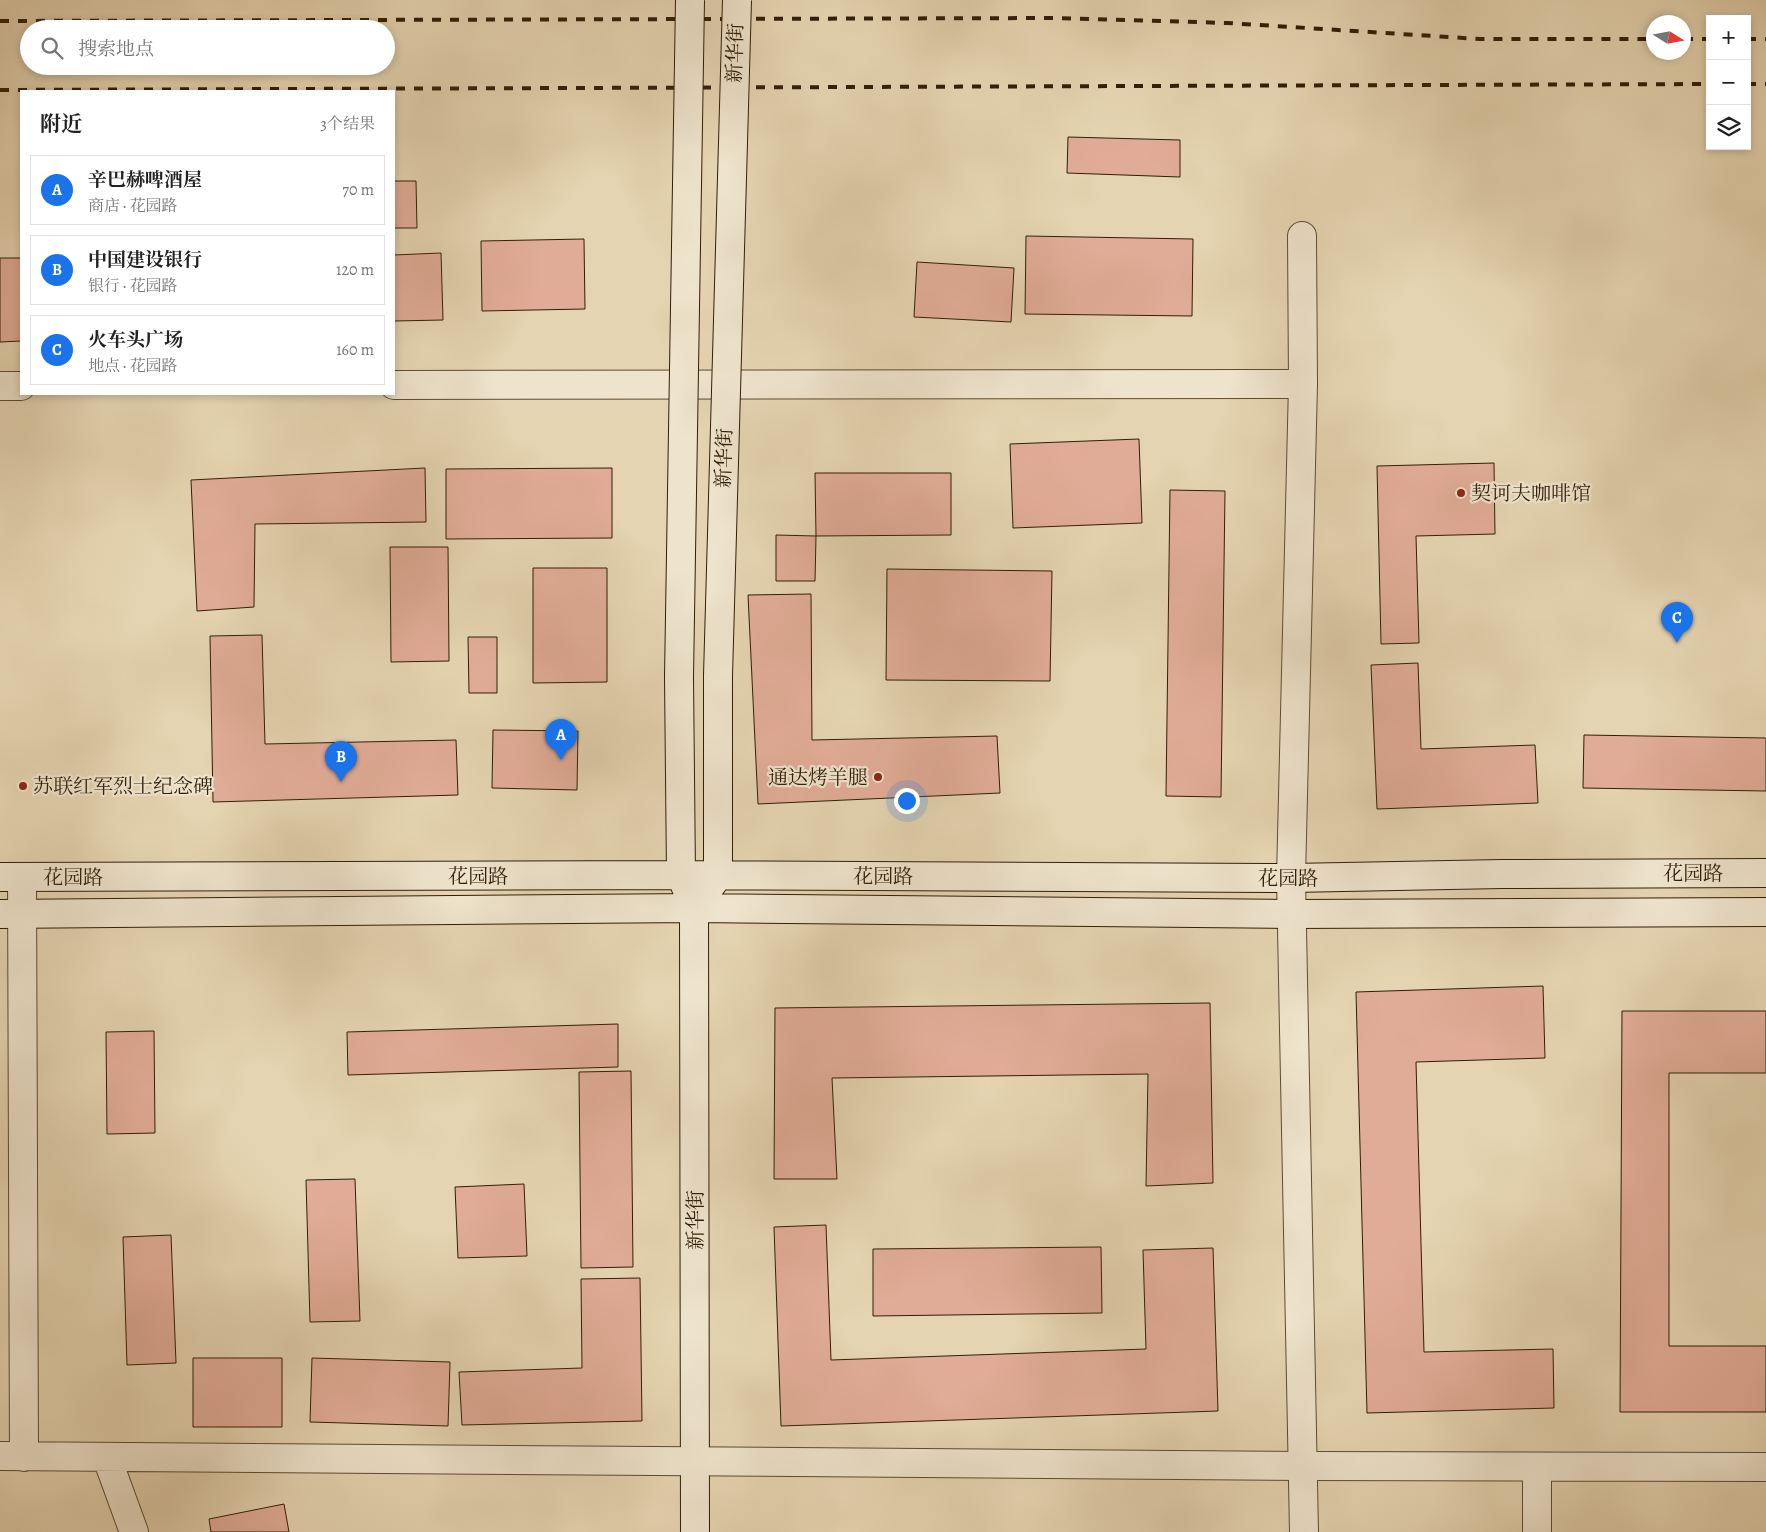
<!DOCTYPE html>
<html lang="zh">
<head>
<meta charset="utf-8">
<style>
  body { margin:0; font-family:Alegreya,"Noto Serif SC",serif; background:#f6f6f6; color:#222 }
  .controls { position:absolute; right:15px; top:15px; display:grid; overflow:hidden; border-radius:0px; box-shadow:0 2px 8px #0003 }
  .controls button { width:45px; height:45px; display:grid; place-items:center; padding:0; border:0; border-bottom:1px solid #e0e0e0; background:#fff; color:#222; font:25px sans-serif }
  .compass { position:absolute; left:1646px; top:15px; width:45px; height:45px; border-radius:50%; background:#fff; box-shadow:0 2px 8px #0003; rotate:101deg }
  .you { position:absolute; left:906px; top:800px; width:18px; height:18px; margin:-12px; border:4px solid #fff; border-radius:50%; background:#1a73e8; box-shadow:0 0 0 8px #1a73e833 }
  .badge { display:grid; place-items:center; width:32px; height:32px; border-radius:50%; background:#1a73e8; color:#fff; font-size:16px; font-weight:700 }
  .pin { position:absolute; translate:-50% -41px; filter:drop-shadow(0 1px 2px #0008) }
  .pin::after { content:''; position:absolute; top:26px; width:18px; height:15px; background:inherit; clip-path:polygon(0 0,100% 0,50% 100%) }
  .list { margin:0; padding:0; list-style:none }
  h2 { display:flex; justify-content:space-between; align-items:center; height:65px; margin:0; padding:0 20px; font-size:21px }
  h2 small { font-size:16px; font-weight:400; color:#767676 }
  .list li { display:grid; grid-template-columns:32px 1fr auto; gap:15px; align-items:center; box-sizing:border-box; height:70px; margin:0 10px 10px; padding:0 10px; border:1px solid #e0e0e0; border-radius:0px }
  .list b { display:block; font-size:19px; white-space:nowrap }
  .list p { margin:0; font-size:16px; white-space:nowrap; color:#767676 }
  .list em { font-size:16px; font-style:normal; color:#767676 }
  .icon { flex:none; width:28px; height:28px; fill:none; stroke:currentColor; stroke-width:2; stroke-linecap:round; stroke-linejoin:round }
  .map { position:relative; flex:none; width:1766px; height:1532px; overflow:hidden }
  .search { position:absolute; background:#fff; box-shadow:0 2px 8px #0003; left:20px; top:20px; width:375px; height:55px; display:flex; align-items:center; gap:12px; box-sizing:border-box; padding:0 18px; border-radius:28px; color:#767676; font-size:19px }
  .panel { position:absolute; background:#fff; box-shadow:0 2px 8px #0003; left:20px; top:90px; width:375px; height:305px; border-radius:0px }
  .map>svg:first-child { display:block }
  .building { fill:#e1ac97; stroke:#301e07 }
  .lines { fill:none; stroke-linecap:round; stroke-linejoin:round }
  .minor-casing { stroke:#5d4c32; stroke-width:30 }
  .tertiary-casing { stroke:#5d4c32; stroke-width:30 }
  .secondary-casing { stroke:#301e07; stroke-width:30 }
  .minor { stroke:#eee3cc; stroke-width:28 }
  .tertiary { stroke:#eee3cc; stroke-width:28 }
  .secondary { stroke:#eee3cc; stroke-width:28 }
  .rail { stroke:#301e07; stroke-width:4; stroke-dasharray:9 9; stroke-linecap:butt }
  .secondary-bridge-casing { stroke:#301e07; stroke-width:30; stroke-linecap:butt }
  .secondary-bridge { stroke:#eee3cc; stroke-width:28 }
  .poi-dot { fill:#8f2418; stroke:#eee3cc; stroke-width:2 }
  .labels { text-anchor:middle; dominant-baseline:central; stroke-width:4.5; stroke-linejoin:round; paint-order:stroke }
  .street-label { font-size:20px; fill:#301e07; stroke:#eee3cc }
  .poi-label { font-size:20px; fill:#301e07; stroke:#eee3cc; text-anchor:start }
</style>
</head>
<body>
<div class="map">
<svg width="1766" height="1532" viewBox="0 0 1766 1532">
  <rect width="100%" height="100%" fill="#e5d4b1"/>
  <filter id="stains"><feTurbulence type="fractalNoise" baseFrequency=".004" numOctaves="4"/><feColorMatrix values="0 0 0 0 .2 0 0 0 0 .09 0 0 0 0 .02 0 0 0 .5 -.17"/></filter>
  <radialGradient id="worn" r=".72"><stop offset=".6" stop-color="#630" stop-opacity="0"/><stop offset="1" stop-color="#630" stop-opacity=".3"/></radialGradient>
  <path class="building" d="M 1068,137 L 1180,140 L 1180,177 L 1067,173 Z
    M 394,181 L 416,181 L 417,228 L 394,228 Z
    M 1026,236 L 1193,239 L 1192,316 L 1025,314 Z
    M 584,239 L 585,309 L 482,311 L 481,241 Z
    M 441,253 L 443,320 L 394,321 L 394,255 Z
    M 0,258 L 21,258 L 21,341 L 0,342 Z
    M 917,262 L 1014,268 L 1011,322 L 914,317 Z
    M 1139,439 L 1142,523 L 1013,528 L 1010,444 Z
    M 1494,463 L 1495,534 L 1416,536 L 1419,643 L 1381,644 L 1377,466 Z
    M 425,468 L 426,522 L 255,524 L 254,607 L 197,611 L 191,480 Z
    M 612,468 L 612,538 L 446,539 L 446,469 Z
    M 815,473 L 951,473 L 951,535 L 816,536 Z
    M 1170,490 L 1225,491 L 1221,797 L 1166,796 Z
    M 776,535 L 816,536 L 815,581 L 776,581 Z
    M 390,547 L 448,547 L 449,661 L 391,662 Z
    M 533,568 L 607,568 L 607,682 L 533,683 Z
    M 887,569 L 1052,571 L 1050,681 L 886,680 Z
    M 811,594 L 812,740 L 997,736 L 1000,793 L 758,804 L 748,595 Z
    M 262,635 L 265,744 L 456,740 L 458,795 L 213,802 L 210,636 Z
    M 468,637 L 497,637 L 497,693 L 469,693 Z
    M 1418,663 L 1421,749 L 1535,745 L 1538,803 L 1377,809 L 1371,665 Z
    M 493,730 L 578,731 L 577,790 L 492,788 Z
    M 1584,735 L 1766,738 L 1766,791 L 1583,788 Z
    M 1543,986 L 1545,1058 L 1416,1062 L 1424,1352 L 1553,1349 L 1554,1408 L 1367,1413 L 1356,992 Z
    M 1210,1003 L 1213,1183 L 1146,1186 L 1148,1074 L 832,1078 L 837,1179 L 774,1179 L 775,1008 Z
    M 1622,1011 L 1766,1011 L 1766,1073 L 1669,1073 L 1669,1346 L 1766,1346 L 1766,1412 L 1620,1412 Z
    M 618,1024 L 618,1067 L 348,1075 L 347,1032 Z
    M 154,1031 L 155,1133 L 107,1134 L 106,1032 Z
    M 631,1071 L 633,1267 L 581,1268 L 579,1072 Z
    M 355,1179 L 360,1321 L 310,1322 L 306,1180 Z
    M 524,1184 L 527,1256 L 458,1258 L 455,1187 Z
    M 826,1225 L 831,1360 L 1146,1349 L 1143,1250 L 1213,1248 L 1218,1411 L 781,1426 L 774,1227 Z
    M 171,1235 L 176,1363 L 127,1365 L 123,1237 Z
    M 1101,1247 L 1102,1313 L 873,1316 L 873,1249 Z
    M 640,1278 L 642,1421 L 462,1425 L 459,1372 L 582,1368 L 581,1279 Z
    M 193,1358 L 282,1358 L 282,1427 L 193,1427 Z
    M 312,1358 L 450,1362 L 448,1426 L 310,1422 Z
    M 284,1504 L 289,1532 L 211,1532 L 209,1519 Z"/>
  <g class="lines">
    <g class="minor-casing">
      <path id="minor" d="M 1302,236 L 1303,384 L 1291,878 L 1304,1532"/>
    </g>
    <g class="tertiary-casing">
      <path id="tertiary" d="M 394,385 L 1303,384
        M 0,386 L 21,386
        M 22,877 L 24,1457
        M 0,1456 L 1304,1466 L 1766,1467
        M 107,1458 L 134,1532
        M 1537,1467 L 1537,1532"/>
    </g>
    <g class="secondary-casing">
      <path id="secondary" d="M 679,677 L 681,875 L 694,908 L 695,1532
        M 0,877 L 681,875 L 1291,878 L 1502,874 L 1766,873
        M 707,891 L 718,876 L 718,676
        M 0,914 L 694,908 L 1291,914 L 1766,912"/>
    </g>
    <use href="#minor" class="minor"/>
    <use href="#tertiary" class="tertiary"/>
    <use href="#secondary" class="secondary"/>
    <path class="rail" d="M 0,21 L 1053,18 L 1228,23 L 1480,39 L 1654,39
      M 1684,39 L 1710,39
      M 1747,39 L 1766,39
      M 1747,84 L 1766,84
      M 0,90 L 1710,84"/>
    <g class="secondary-bridge-casing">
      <path id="secondary-bridge" d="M 718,676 L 737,0
        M 679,677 L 690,0"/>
    </g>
    <use href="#secondary-bridge" class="secondary-bridge"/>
  </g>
  <g class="poi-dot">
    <circle cx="1461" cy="493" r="5"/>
    <circle cx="878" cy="777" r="5"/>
    <circle cx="23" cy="786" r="5"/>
  </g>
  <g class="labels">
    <g class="street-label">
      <text transform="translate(735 53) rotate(-88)">新华街</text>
      <text transform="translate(724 458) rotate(-88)">新华街</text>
      <text x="1693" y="873">花园路</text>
      <text x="478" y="876">花园路</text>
      <text x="883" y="876">花园路</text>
      <text x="73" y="877">花园路</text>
      <text x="1288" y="878">花园路</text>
      <text transform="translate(695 1220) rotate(-90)">新华街</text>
    </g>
    <g class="poi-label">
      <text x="1471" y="493">契诃夫咖啡馆</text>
      <text x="868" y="777" text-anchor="end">通达烤羊腿</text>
      <text x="33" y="786">苏联红军烈士纪念碑</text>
    </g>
  </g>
  <rect width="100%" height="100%" filter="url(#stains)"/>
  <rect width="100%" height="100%" fill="url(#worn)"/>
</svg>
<div class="controls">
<button>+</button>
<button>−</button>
<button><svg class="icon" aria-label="layers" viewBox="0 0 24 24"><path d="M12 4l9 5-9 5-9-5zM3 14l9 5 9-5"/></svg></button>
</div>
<svg class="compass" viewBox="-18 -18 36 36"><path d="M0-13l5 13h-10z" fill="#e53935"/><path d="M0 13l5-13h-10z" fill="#767676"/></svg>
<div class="you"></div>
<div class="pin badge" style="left:561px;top:760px">A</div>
<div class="pin badge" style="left:341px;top:782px">B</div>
<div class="pin badge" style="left:1677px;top:643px">C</div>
<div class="search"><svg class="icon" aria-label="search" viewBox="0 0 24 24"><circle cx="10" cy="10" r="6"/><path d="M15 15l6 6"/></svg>搜索地点</div>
<section class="panel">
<h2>附近<small>3个结果</small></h2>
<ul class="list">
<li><span class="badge">A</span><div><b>辛巴赫啤酒屋</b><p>商店 · 花园路</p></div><em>70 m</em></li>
<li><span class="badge">B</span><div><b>中国建设银行</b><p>银行 · 花园路</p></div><em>120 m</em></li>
<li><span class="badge">C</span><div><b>火车头广场</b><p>地点 · 花园路</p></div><em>160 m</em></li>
</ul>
</section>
</div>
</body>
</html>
